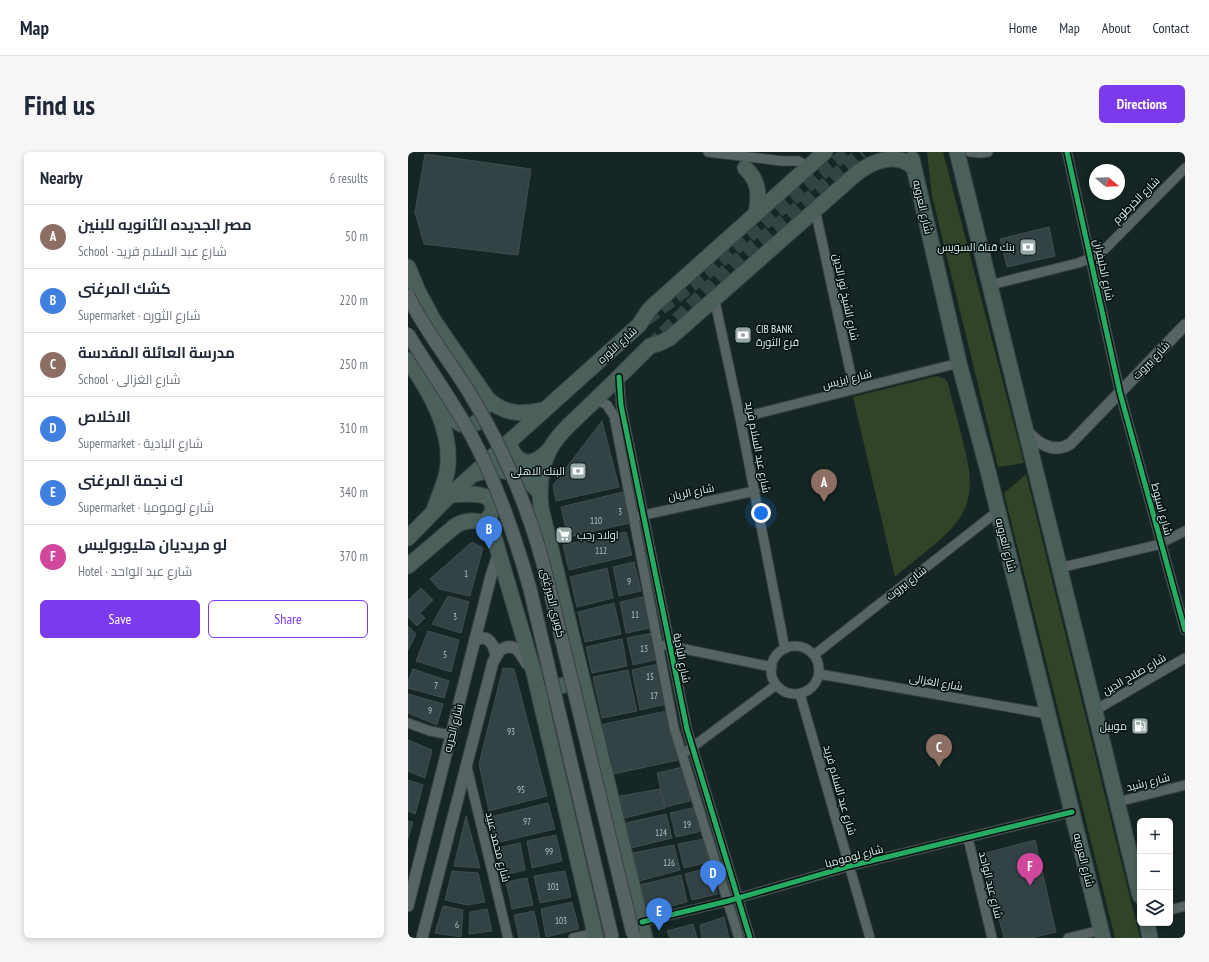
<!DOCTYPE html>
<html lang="en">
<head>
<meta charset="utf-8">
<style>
  body { margin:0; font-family:"PT Sans Narrow",Cairo,sans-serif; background:#f6f6f7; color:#1f2937 }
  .controls { position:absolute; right:12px; bottom:12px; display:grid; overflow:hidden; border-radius:6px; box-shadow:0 2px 6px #0003 }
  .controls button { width:36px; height:36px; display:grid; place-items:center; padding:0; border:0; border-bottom:1px solid #e0e1e3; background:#fff; color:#1f2937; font:20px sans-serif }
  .compass { position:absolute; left:681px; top:12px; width:36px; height:36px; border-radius:50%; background:#fff; box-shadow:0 2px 6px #0003; rotate:109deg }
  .you { position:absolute; left:353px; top:361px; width:14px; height:14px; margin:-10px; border:3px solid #fff; border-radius:50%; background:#1a73e8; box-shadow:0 0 0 6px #1a73e833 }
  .badge { display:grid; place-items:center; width:26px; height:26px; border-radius:50%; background:#7c3aed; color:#fff; font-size:13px; font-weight:700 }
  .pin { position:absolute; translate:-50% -33px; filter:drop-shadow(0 1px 2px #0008) }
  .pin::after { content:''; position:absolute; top:21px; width:14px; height:12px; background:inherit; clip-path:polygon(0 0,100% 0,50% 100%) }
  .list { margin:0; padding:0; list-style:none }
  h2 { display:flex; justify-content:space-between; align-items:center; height:52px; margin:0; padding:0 16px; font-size:17px }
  h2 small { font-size:13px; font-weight:400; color:#747a83 }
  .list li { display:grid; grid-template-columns:26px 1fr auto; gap:12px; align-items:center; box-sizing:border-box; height:64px; padding:0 16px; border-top:1px solid #e0e1e3 }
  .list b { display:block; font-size:15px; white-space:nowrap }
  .list p { margin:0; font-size:13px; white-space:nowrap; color:#747a83 }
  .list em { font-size:13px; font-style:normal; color:#747a83 }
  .actions { display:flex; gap:8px; padding:12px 16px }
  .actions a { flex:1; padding:9px 0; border:1px solid #7c3aed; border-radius:6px; text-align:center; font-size:14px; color:#7c3aed }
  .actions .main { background:#7c3aed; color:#fff }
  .icon { flex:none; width:22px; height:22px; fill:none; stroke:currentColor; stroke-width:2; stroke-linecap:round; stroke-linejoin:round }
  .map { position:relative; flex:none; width:777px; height:786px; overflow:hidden; border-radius:6px }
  header { display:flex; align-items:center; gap:24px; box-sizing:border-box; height:56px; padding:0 20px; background:#fff; border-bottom:1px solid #e0e1e3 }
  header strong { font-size:19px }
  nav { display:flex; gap:22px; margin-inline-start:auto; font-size:14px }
  .intro { display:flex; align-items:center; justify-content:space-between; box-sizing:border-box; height:96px; padding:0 24px }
  h1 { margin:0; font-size:28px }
  .button { padding:10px 18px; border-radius:6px; background:#7c3aed; color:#fff; font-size:14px; font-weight:700 }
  main { display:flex; gap:24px; padding:0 24px }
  aside { flex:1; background:#fff; border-radius:6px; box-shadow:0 2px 6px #0003 }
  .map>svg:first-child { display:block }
  .green { fill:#324428 }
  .building { fill:#334345; stroke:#414e4f }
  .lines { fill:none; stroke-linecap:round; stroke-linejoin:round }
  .secondary-tunnel { stroke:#334442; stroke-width:13; stroke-dasharray:13 6; stroke-linecap:butt }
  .minor-casing { stroke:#374442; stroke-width:11 }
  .tertiary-casing { stroke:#374442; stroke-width:13 }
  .trunk-casing { stroke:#374442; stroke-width:17 }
  .minor { stroke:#586463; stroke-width:9 }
  .tertiary { stroke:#586463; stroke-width:11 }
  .trunk { stroke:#4b605a; stroke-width:15 }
  .secondary-bridge-casing { stroke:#374442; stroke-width:15; stroke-linecap:butt }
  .secondary-bridge { stroke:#586463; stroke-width:13 }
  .cycleway-casing { stroke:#061211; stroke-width:8 }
  .cycleway { stroke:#26ab63; stroke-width:5 }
  .labels { text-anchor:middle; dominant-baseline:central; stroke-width:3; stroke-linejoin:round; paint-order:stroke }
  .number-label { font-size:9px; fill:#b2c3c2 }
  .street-label { font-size:11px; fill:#ddeeec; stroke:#061211 }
  .poi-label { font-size:11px; fill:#ddeeec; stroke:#061211; text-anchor:end }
</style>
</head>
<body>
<header>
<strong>Map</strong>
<nav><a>Home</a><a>Map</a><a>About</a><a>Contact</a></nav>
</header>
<div class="intro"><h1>Find us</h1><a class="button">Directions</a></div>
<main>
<aside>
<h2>Nearby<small>6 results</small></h2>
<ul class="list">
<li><span class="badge" style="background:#8d6e63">A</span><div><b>مصر الجديده الثانويه للبنين</b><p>School · شارع عبد السلام فريد</p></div><em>50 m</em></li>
<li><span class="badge" style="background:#3f7fe0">B</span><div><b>كشك المرغنى</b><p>Supermarket · شارع الثوره</p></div><em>220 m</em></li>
<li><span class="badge" style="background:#8d6e63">C</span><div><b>مدرسة العائلة المقدسة</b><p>School · شارع الغزالى</p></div><em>250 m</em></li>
<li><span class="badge" style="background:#3f7fe0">D</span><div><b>الاخلاص</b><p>Supermarket · شارع البادية</p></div><em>310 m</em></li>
<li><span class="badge" style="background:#3f7fe0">E</span><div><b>ك نجمة المرغنى</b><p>Supermarket · شارع لومومبا</p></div><em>340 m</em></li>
<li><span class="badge" style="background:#d1479c">F</span><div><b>لو مريديان هليوبوليس</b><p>Hotel · شارع عبد الواحد</p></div><em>370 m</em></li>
</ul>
<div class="actions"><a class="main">Save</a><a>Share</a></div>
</aside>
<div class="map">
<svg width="777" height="786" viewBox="0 0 777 786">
  <rect width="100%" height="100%" fill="#152624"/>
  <path class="green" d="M 519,0 L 535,0 L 616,311 L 590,315 L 524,44 Z
    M 529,224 L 537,227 L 540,231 C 544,248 549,265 553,282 C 562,317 571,347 543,377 C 527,394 505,409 487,425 L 445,245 Z
    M 618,322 L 732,786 L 707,786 L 596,341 Z"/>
  <path class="building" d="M 17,2 L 123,17 L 110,103 L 16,92 L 7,60 Z
    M 641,75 L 647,104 L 599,115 L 592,87 Z
    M 194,269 L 211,335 L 148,349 L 145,333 Z
    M 215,340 L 222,371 L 160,385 L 153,355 Z
    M 218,380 L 224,403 L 161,418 L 155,393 Z
    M 64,390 L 75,396 L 62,444 L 31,437 L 22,427 Z
    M 226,410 L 233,439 L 211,444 L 205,415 Z
    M 199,416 L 205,446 L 169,455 L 162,425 Z
    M 13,436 L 25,448 L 12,461 L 17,466 L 9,474 L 0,465 L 0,448 Z
    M 40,444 L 61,450 L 53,481 L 24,472 Z
    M 235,445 L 243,476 L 218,481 L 212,450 Z
    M 206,451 L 213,482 L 177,490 L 170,460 Z
    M 0,474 L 8,482 L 0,498 Z
    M 20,479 L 51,488 L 43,520 L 8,509 Z
    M 244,481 L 250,507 L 225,513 L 219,486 Z
    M 214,487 L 219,514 L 184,521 L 178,495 Z
    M 250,512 L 259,552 L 232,558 L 224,518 Z
    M 95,516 L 106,517 L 139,644 L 81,659 L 71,612 Z
    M 5,517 L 41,529 L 36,546 L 0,536 L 0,529 Z
    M 220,518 L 229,559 L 194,566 L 185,525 Z
    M 0,542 L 35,552 L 29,573 L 0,561 Z
    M 259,559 L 270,608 L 201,623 L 191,573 Z
    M 0,588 L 24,598 L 17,626 L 0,619 Z
    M 275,615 L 282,649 L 257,655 L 249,621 Z
    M 0,628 L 15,633 L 7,662 L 0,659 Z
    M 252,637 L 257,656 L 217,666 L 212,644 Z
    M 140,651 L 147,677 L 88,691 L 82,665 Z
    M 288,655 L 294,679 L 268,685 L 262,661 Z
    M 258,662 L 264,686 L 223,696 L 218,671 Z
    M 58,664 L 72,716 L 46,714 Z
    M 0,669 L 5,670 L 0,687 Z
    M 148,683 L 154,709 L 124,716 L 119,689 Z
    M 296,687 L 301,710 L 276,716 L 270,692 Z
    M 627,688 L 648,780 L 623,786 L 596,786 L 574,702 Z
    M 112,691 L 117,718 L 96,723 L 90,696 Z
    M 266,693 L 272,718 L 231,729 L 225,701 Z
    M 303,715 L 309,742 L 284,748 L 277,722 Z
    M 44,719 L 70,721 L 77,750 L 59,753 L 37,748 Z
    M 157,719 L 163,745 L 132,751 L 126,724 Z
    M 273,723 L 279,750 L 238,760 L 232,733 Z
    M 119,726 L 125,753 L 104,757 L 98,730 Z
    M 164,750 L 171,777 L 138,785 L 133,757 Z
    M 35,754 L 55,758 L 53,785 L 27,781 Z
    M 79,757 L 84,779 L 61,782 L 62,760 Z
    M 126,759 L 132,786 L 111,786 L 106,763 Z
    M 316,765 L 321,786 L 294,786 L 292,773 Z
    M 285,772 L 289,786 L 262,786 L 259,779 Z"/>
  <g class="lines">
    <path class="secondary-tunnel" d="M 238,168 L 291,128 L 439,0
      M 242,194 L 323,113 L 454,0"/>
    <g class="minor-casing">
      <path id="minor" d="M 300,0 L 374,9 L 390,9 L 401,15
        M 562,0 L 573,1 L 580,0
        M 659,0 L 712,241 L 777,478
        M 407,57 L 446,237
        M 582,133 L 670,111 L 683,106 L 697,97 L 777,16
        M 306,145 L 332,266 L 377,497
        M 211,225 L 213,253 L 279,577 L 342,786
        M 188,247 L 199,253 L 206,264 L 266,576 L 331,786
        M 332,266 L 551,211
        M 231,364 L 347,339
        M 651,416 L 749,393 L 777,379
        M 257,493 L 364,515
        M363 518a24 24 0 1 1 48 0a24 24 0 1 1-48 0Z
        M 406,503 L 590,359
        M 411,522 L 640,562
        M 392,542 L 462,786
        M 686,559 L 777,506
        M 0,571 L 22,579 L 43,583
        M 279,599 L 368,533
        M 59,615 L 100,786
        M 709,650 L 777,633
        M 560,686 L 584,786
        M 762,758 L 777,754
        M 234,770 L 320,749 L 442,714 L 664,660
        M 165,786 L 187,781
        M 660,786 L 693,778"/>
    </g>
    <g class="tertiary-casing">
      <path id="tertiary" d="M 617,277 C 629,291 645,302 662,292 L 777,173
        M 68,488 C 80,482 86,492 88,504
        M 0,754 L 83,424 L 91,400
        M 14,786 L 85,510 L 92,498 C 108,489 112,501 119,512"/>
    </g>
    <g class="trunk-casing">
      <path id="trunk" d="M 549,0 L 697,600 L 732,744
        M 504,7 L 551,211 L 580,319 L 695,786
        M 337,16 C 352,29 351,44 348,62
        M 0,115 L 10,139 L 26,169 L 79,246 C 95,262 113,263 135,258
        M 0,208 C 22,240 46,280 39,320 C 36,333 31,344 27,355
        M 28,247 C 39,256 50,282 68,271 C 75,266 75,259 76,251
        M 102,289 C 102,302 114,315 128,308 C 133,306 137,302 141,298
        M 67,322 C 92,313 116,321 132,341
        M 42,343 C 54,343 79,338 84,351 C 87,360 81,365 76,371
        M 0,386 L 42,343 L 231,173 L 241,158 L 247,152 L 417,0
        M 0,414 L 47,374 C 59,367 75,366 84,378 L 126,521 L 188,786
        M 135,544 C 147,533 160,530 176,533
        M 739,771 L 742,786
        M 237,786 L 133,356 C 131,337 132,317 141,299 C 150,281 167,268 181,254 C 202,234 222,214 242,194 L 252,191 L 262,186 L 449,21 C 466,8 490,0 506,16"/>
    </g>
    <use href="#minor" class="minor"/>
    <use href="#tertiary" class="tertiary"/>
    <use href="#trunk" class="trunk"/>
    <g class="secondary-bridge-casing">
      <path id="secondary-bridge" d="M 0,144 C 17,179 42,209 62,242 C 98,301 124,364 140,431 L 225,782
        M 0,182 C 20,216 44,248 63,283 C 89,331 107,384 122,437 L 204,785"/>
    </g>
    <use href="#secondary-bridge" class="secondary-bridge"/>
    <g class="cycleway-casing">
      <path id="cycleway" d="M 659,0 L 712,241 L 777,478
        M 211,225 L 213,253 L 279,577 L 342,786
        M 234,770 L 320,749 L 442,714 L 664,660"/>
    </g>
    <use href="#cycleway" class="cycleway"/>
  </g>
  <defs>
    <g id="bank-square" transform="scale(0.9)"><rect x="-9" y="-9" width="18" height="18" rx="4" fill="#97a8a6" stroke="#061211"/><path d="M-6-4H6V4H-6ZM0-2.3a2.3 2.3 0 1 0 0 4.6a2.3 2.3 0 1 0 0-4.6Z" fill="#fff"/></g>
    <g id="supermarket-square" transform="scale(0.9)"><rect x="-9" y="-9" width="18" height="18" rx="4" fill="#97a8a6" stroke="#061211"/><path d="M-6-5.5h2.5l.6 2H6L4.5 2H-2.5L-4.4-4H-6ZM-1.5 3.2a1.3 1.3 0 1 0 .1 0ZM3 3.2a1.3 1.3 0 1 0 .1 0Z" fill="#fff"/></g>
    <g id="fuel-square" transform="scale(0.9)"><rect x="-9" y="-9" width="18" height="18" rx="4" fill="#97a8a6" stroke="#061211"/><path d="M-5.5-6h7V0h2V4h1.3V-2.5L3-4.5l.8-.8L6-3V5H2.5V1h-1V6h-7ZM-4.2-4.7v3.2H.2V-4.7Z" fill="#fff"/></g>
  </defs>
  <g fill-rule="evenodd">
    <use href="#bank-square" x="620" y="95"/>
    <use href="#bank-square" x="335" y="183"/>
    <use href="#bank-square" x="170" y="319"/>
    <use href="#supermarket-square" x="156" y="383"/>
    <use href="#fuel-square" x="732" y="574"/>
  </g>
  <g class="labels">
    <g class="number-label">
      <text x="212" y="359">3</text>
      <text x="188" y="368">110</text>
      <text x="193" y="398">112</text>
      <text x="58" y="421">1</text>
      <text x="221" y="429">9</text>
      <text x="227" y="462">11</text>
      <text x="47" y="464">3</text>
      <text x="236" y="496">13</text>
      <text x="37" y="502">5</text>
      <text x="242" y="524">15</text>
      <text x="28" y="533">7</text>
      <text x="246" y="543">17</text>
      <text x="22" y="558">9</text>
      <text x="103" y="579">93</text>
      <text x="113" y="637">95</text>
      <text x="119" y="669">97</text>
      <text x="279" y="672">19</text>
      <text x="253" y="680">124</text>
      <text x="141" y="699">99</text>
      <text x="261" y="710">126</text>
      <text x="145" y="734">101</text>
      <text x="153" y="768">103</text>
      <text x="49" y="772">6</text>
    </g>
    <g class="street-label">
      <text transform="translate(728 48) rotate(-45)">شارع الخرطوم</text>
      <text transform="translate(515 55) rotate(77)">شارع العروبه</text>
      <text transform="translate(696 118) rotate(78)">شارع الدليفران</text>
      <text transform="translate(438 145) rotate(78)">شارع الشيخ نور الدين</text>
      <text transform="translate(209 193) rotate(-42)">شارع الثوره</text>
      <text transform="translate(743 208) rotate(-46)">شارع بيروت</text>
      <text transform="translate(439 227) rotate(-14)">شارع ايزيس</text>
      <text transform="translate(350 295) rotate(79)">شارع عبد السلام فريد</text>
      <text transform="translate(283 340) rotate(-12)">شارع الريان</text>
      <text transform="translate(754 357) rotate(75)">شارع اسيوط</text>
      <text transform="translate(598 393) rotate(76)">شارع العروبه</text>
      <text transform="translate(498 431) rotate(-38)">شارع بيروت</text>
      <text transform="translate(145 451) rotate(76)">كوبري الميرغنى</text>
      <text transform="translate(274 506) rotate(79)">شارع البادية</text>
      <text transform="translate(726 522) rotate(-30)">شارع صلاح الدين</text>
      <text transform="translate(528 530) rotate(10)">شارع الغزالى</text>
      <text transform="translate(45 576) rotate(-76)">شارع الحريه</text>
      <text transform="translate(740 630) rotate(-14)">شارع رشيد</text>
      <text transform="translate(432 638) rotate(74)">شارع عبد السلام فريد</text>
      <text transform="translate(90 695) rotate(76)">شارع محمد عبيد</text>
      <text transform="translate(446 704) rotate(-15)">شارع لومومبا</text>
      <text transform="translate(676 708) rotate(76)">شارع العروبه</text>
      <text transform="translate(583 733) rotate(76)">شارع عبد الواحد</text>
    </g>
    <g class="poi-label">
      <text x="607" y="95">بنك قناة السويس</text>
      <text x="348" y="177" text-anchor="start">CIB BANK<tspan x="348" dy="13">فرع الثورة</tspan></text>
      <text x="157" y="319">البنك الاهلى</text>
      <text x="169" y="383" text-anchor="start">اولاد رجب</text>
      <text x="719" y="574">موبيل</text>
    </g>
  </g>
</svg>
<div class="controls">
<button>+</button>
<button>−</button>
<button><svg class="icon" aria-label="layers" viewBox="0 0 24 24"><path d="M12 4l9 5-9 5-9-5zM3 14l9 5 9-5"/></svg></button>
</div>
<svg class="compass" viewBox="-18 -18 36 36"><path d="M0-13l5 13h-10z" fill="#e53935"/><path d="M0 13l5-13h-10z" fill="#747a83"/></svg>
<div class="you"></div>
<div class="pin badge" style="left:416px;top:350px;background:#8d6e63">A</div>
<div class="pin badge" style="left:81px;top:397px;background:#3f7fe0">B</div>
<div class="pin badge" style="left:531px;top:615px;background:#8d6e63">C</div>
<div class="pin badge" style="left:305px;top:741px;background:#3f7fe0">D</div>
<div class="pin badge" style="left:251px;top:779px;background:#3f7fe0">E</div>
<div class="pin badge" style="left:622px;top:734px;background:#d1479c">F</div>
</div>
</main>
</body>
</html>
